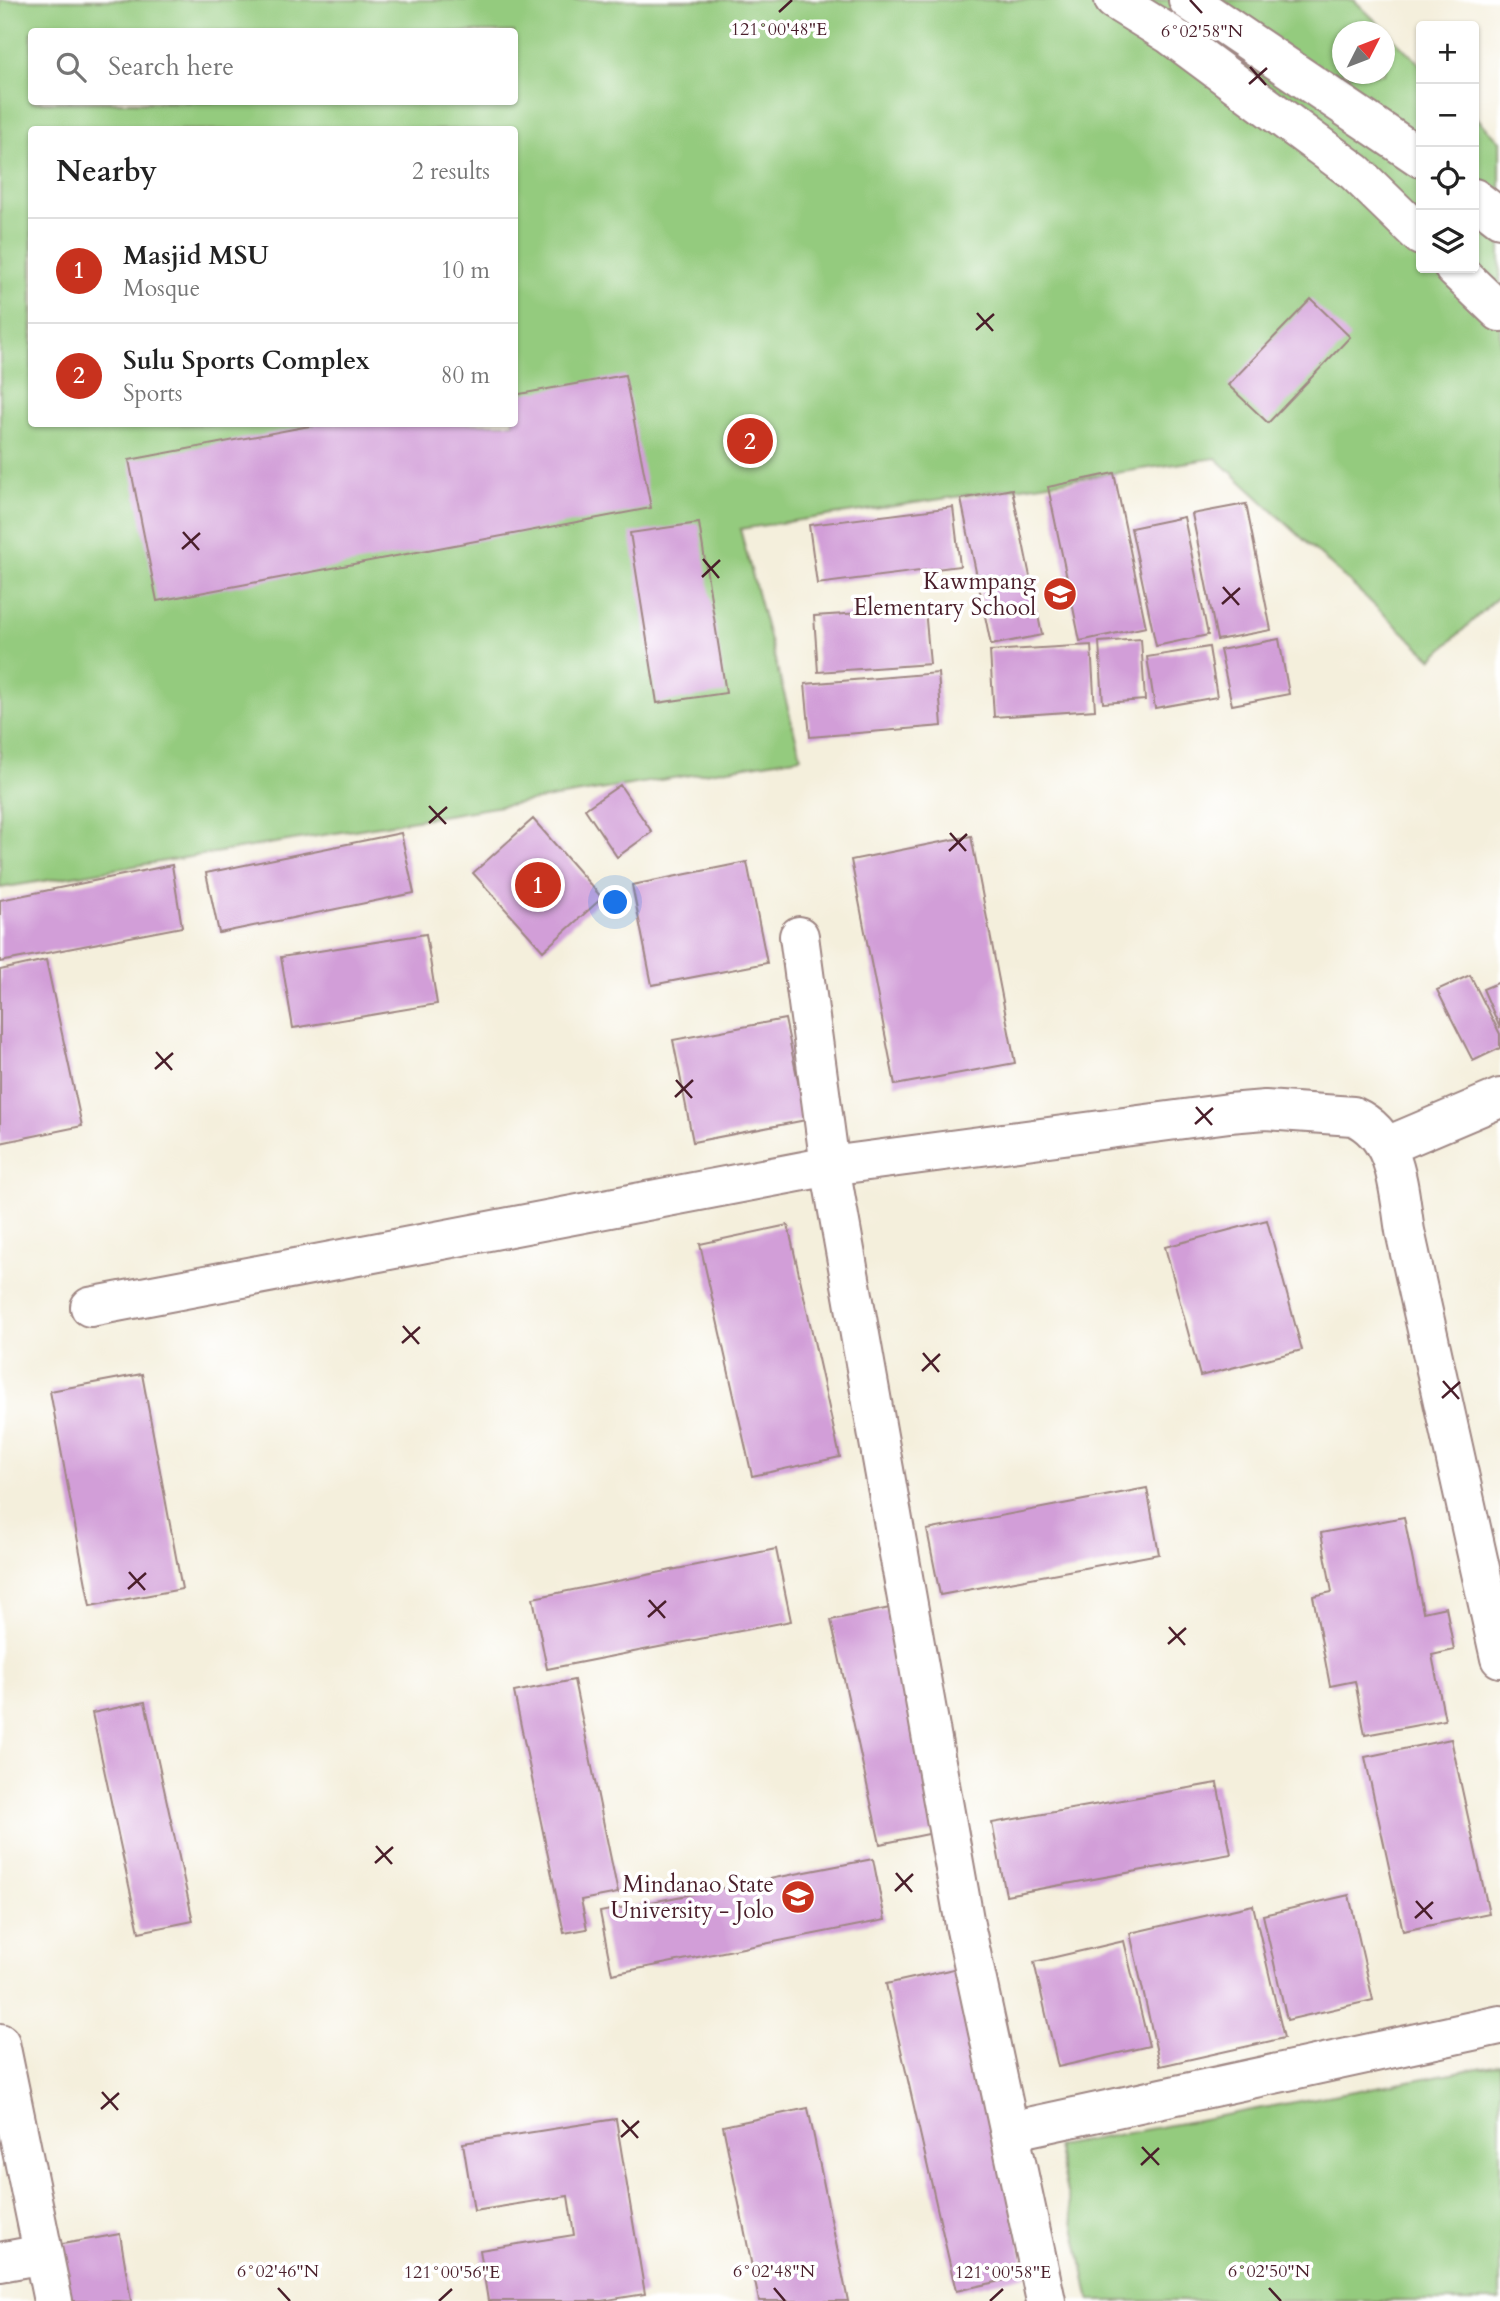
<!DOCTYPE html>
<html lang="en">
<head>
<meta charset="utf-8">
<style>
  body { margin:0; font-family:Cardo,serif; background:#f2f2f2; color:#222 }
  .controls { position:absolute; right:21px; top:21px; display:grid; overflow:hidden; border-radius:7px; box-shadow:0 2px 5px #0004 }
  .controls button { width:63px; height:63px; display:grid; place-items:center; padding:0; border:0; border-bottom:2px solid #e0e0e0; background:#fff; color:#222; font:35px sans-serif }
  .compass { position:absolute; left:1332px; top:21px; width:63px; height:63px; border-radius:50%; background:#fff; box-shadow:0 2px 5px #0004; rotate:48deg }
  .you { position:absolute; left:616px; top:903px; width:24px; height:24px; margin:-18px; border:5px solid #fff; border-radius:50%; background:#1a73e8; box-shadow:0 0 0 10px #1a73e833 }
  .badge { display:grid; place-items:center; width:46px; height:46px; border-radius:50%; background:#c8321e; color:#fff; font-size:23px; font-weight:700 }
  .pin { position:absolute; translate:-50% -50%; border:4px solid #fff; box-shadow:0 2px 7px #0006 }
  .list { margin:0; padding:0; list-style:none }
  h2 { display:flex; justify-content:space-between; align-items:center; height:91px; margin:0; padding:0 28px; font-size:30px }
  h2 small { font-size:23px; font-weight:400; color:#767676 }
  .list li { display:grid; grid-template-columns:46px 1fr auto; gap:21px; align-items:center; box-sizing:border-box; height:105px; padding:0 28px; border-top:2px solid #e0e0e0 }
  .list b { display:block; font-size:26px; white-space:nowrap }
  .list p { margin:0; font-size:23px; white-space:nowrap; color:#767676 }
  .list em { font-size:23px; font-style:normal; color:#767676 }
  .icon { flex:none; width:38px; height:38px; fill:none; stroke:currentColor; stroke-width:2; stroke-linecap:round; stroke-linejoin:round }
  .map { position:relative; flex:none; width:1500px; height:2301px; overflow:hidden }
  .search { position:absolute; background:#fff; box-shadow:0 2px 5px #0004; left:28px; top:28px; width:490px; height:77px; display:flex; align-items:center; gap:18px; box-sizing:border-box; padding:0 24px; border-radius:7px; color:#767676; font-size:26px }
  .panel { position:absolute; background:#fff; box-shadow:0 2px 5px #0004; left:28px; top:126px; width:490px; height:301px; border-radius:7px }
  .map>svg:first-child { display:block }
  .green { fill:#94cb7e; stroke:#6f7554; stroke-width:2; fill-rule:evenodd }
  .building { fill:#d29ed8 }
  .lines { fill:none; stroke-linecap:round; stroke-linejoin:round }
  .minor-casing { stroke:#9f8784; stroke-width:42 }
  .minor { stroke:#fff; stroke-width:38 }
  .ticks { fill:none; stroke:#4a1f2b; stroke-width:2.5 }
  .labels { text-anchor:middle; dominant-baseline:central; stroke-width:7; stroke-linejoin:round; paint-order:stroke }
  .poi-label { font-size:23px; fill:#4a1f2b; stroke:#fff; text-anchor:end }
  .ticks-label { font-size:18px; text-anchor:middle; fill:#4a1f2b; stroke:#fff; stroke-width:7; stroke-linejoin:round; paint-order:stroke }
</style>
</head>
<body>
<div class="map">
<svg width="1500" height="2301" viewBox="0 0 1500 2301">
  <rect width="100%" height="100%" fill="#fff"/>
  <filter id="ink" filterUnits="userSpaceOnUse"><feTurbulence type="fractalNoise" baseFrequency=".0143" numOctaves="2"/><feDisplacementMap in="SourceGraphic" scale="14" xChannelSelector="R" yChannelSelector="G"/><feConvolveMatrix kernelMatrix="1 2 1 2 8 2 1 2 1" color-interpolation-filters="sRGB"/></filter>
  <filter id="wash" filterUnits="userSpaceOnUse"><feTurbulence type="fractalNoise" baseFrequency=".00686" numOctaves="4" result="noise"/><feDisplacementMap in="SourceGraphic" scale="28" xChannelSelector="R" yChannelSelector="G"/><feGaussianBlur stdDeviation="1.57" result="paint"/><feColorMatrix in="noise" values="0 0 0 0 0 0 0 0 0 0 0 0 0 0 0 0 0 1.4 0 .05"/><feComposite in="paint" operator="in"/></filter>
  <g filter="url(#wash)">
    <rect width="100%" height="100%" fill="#f4efdc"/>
    <path class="green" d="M 0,0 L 1354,0 L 1421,65 L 1421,268 L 1474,268 L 1474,115 L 1500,141 L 1500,595 L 1432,659 L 1216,458 L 740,529 L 801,757 L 0,888 ZM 32,32 L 514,32 L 514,102 L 32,102 ZM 1342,32 L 1384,32 L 1384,74 L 1342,74 ZM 32,130 L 514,130 L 514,424 L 32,424 Z
      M 1500,2064 L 1500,2301 L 1090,2301 L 1057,2146 Z"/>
    <g id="blocks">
      <path class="building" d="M 1311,299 L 1350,337 L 1268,423 L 1228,385 Z
        M 625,375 L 651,508 L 157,601 L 129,460 L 315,425 L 315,424 L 514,424 L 514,395 Z
        M 1114,473 L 1146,627 L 1080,641 L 1048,487 Z
        M 1012,489 L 1042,635 L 991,645 L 961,499 Z
        M 1246,504 L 1271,630 L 1217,640 L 1192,514 Z
        M 953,507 L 960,566 L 817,584 L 809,525 Z
        M 1184,517 L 1208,635 L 1156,646 L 1131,528 Z
        M 699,523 L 726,693 L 657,703 L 630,533 Z
        M 925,609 L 930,664 L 818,672 L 814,616 Z
        M 1141,639 L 1145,700 L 1103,703 L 1099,642 Z
        M 1279,639 L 1289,694 L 1232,705 L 1220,650 Z
        M 1091,645 L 1095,710 L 994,717 L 990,651 Z
        M 1209,647 L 1217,697 L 1155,708 L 1147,657 Z
        M 938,673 L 942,726 L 810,737 L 805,684 Z
        M 620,785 L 652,832 L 617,857 L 585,809 Z
        M 533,819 L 602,898 L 543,951 L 473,873 Z
        M 401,833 L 414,893 L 219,933 L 206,873 Z
        M 971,836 L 1015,1063 L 895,1085 L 851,860 Z
        M 747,862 L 767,963 L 652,985 L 632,885 Z
        M 172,865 L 182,927 L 0,962 L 0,900 Z
        M 426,934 L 437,1004 L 293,1028 L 281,957 Z
        M 46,960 L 82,1126 L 0,1143 L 0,970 Z
        M 1470,975 L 1500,1034 L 1500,1048 L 1473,1061 L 1437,990 Z
        M 1500,982 L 1500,1028 L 1483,989 Z
        M 785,1019 L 806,1120 L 693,1142 L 673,1040 Z
        M 1267,1220 L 1302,1350 L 1200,1376 L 1165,1247 Z
        M 788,1225 L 840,1457 L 752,1476 L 700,1244 Z
        M 142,1374 L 182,1589 L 90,1606 L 50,1391 Z
        M 1147,1488 L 1159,1554 L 940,1595 L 927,1530 Z
        M 1404,1517 L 1423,1612 L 1446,1607 L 1454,1650 L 1432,1655 L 1445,1720 L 1365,1735 L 1355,1681 L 1330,1686 L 1313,1596 L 1332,1592 L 1321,1533 Z
        M 776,1549 L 791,1621 L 547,1669 L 533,1598 Z
        M 890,1608 L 938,1832 L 880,1844 L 831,1620 Z
        M 574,1680 L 618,1893 L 581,1900 L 587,1929 L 564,1933 L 514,1692 Z
        M 145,1702 L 193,1921 L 139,1932 L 92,1713 Z
        M 1451,1739 L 1489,1913 L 1403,1931 L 1365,1757 Z
        M 1217,1783 L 1231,1854 L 1006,1895 L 992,1823 Z
        M 873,1859 L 885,1920 L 612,1974 L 600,1912 Z
        M 1349,1895 L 1373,2000 L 1287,2020 L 1263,1915 Z
        M 1253,1905 L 1284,2038 L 1160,2066 L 1130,1933 Z
        M 1124,1941 L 1149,2046 L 1058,2067 L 1034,1962 Z
        M 958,1968 L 1027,2275 L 956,2291 L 886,1984 Z
        M 808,2108 L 848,2301 L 759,2301 L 723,2126 Z
        M 616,2119 L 645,2294 L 601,2301 L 488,2301 L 480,2250 L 574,2235 L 568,2196 L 474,2211 L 463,2143 Z
        M 120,2234 L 131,2301 L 61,2301 L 51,2246 Z"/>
    </g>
  </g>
  <g filter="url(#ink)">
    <use href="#blocks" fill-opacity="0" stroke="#9f8784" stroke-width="2"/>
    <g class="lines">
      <g class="minor-casing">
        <path id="minor" d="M 1114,0 L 1169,34 L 1355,172 L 1421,236
          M 1188,0 L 1421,158
          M 1474,198 L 1500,218
          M 1454,268 L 1500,312
          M 799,936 L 830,1166 L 965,1925 L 1046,2301
          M 1387,1146 L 1500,1098
          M 90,1307 L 830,1166 L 1229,1113 L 1265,1110 L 1353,1116 C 1398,1136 1398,1188 1405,1231 L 1500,1658
          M 0,2043 L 53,2301
          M 1010,2131 L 1500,2025
          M 0,2262 L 43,2254"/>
      </g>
      <use href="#minor" class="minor"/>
    </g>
  </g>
  <path class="ticks" d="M 1190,0 L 1202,13M 779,12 L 792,0M 1250,67 L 1266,85M 1249,84 L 1267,68M 977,313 L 993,331M 976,330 L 994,314M 183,532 L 199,550M 182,549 L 200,533M 703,559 L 719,578M 702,577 L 720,560M 1223,587 L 1239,605M 1222,604 L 1240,588M 429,806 L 446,824M 429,823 L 447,807M 950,833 L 966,851M 949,851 L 967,834M 156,1052 L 172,1070M 155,1069 L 173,1053M 676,1080 L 692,1098M 675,1097 L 693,1080M 1196,1107 L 1212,1125M 1195,1124 L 1213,1108M 403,1326 L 419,1344M 402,1343 L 420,1327M 923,1353 L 939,1372M 922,1371 L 940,1354M 1443,1381 L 1459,1399M 1442,1398 L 1460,1382M 129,1572 L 145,1590M 128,1589 L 146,1573M 649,1600 L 665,1618M 648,1617 L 666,1601M 1169,1627 L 1185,1645M 1168,1644 L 1186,1628M 376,1846 L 392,1864M 375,1863 L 393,1847M 896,1873 L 912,1892M 895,1891 L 913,1874M 1416,1901 L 1432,1919M 1415,1918 L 1433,1902M 102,2092 L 118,2110M 101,2109 L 119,2093M 622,2120 L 638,2138M 621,2137 L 639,2121M 1142,2147 L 1159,2165M 1141,2165 L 1159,2148M 278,2288 L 290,2301M 774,2288 L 785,2301M 1269,2288 L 1281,2301M 439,2301 L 452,2289M 990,2301 L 1003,2289"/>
  <defs>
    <g id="school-disc" transform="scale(1.75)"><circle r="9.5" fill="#c8321e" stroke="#fff"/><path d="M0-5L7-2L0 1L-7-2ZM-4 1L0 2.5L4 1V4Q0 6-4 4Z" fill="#fff"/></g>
    <g id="university-disc" transform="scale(1.75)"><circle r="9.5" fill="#c8321e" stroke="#fff"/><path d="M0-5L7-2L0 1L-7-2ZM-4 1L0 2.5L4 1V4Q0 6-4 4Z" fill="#fff"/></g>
  </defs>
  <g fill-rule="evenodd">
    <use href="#school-disc" x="1060" y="594"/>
    <use href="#university-disc" x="798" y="1897"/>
  </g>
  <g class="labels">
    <g class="poi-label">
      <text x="1036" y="581">Kawmpang<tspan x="1036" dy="26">Elementary School</tspan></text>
      <text x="774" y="1884">Mindanao State<tspan x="774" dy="26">University - Jolo</tspan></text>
    </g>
  </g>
  <g class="ticks-label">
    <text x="779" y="35">121°00'48"E</text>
    <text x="1202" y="37">6°02'58"N</text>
    <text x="278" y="2277">6°02'46"N</text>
    <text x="774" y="2277">6°02'48"N</text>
    <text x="1269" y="2277">6°02'50"N</text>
    <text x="452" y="2278">121°00'56"E</text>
    <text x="1003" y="2278">121°00'58"E</text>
  </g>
</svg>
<div class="controls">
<button>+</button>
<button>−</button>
<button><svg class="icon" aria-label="locate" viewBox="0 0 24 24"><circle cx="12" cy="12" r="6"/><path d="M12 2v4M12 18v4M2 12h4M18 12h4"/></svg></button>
<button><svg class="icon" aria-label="layers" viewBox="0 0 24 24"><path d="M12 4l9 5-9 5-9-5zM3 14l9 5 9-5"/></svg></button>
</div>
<svg class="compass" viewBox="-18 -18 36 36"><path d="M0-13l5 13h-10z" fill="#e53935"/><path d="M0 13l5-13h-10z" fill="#767676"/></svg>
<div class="you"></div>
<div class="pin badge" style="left:538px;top:885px">1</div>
<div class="pin badge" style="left:750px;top:441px">2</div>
<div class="search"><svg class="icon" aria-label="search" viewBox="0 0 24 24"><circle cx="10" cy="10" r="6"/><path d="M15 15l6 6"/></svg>Search here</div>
<section class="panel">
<h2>Nearby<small>2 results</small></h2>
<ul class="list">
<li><span class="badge">1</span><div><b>Masjid MSU</b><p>Mosque</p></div><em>10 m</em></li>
<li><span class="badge">2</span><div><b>Sulu Sports Complex</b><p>Sports</p></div><em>80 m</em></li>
</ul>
</section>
</div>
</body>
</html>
